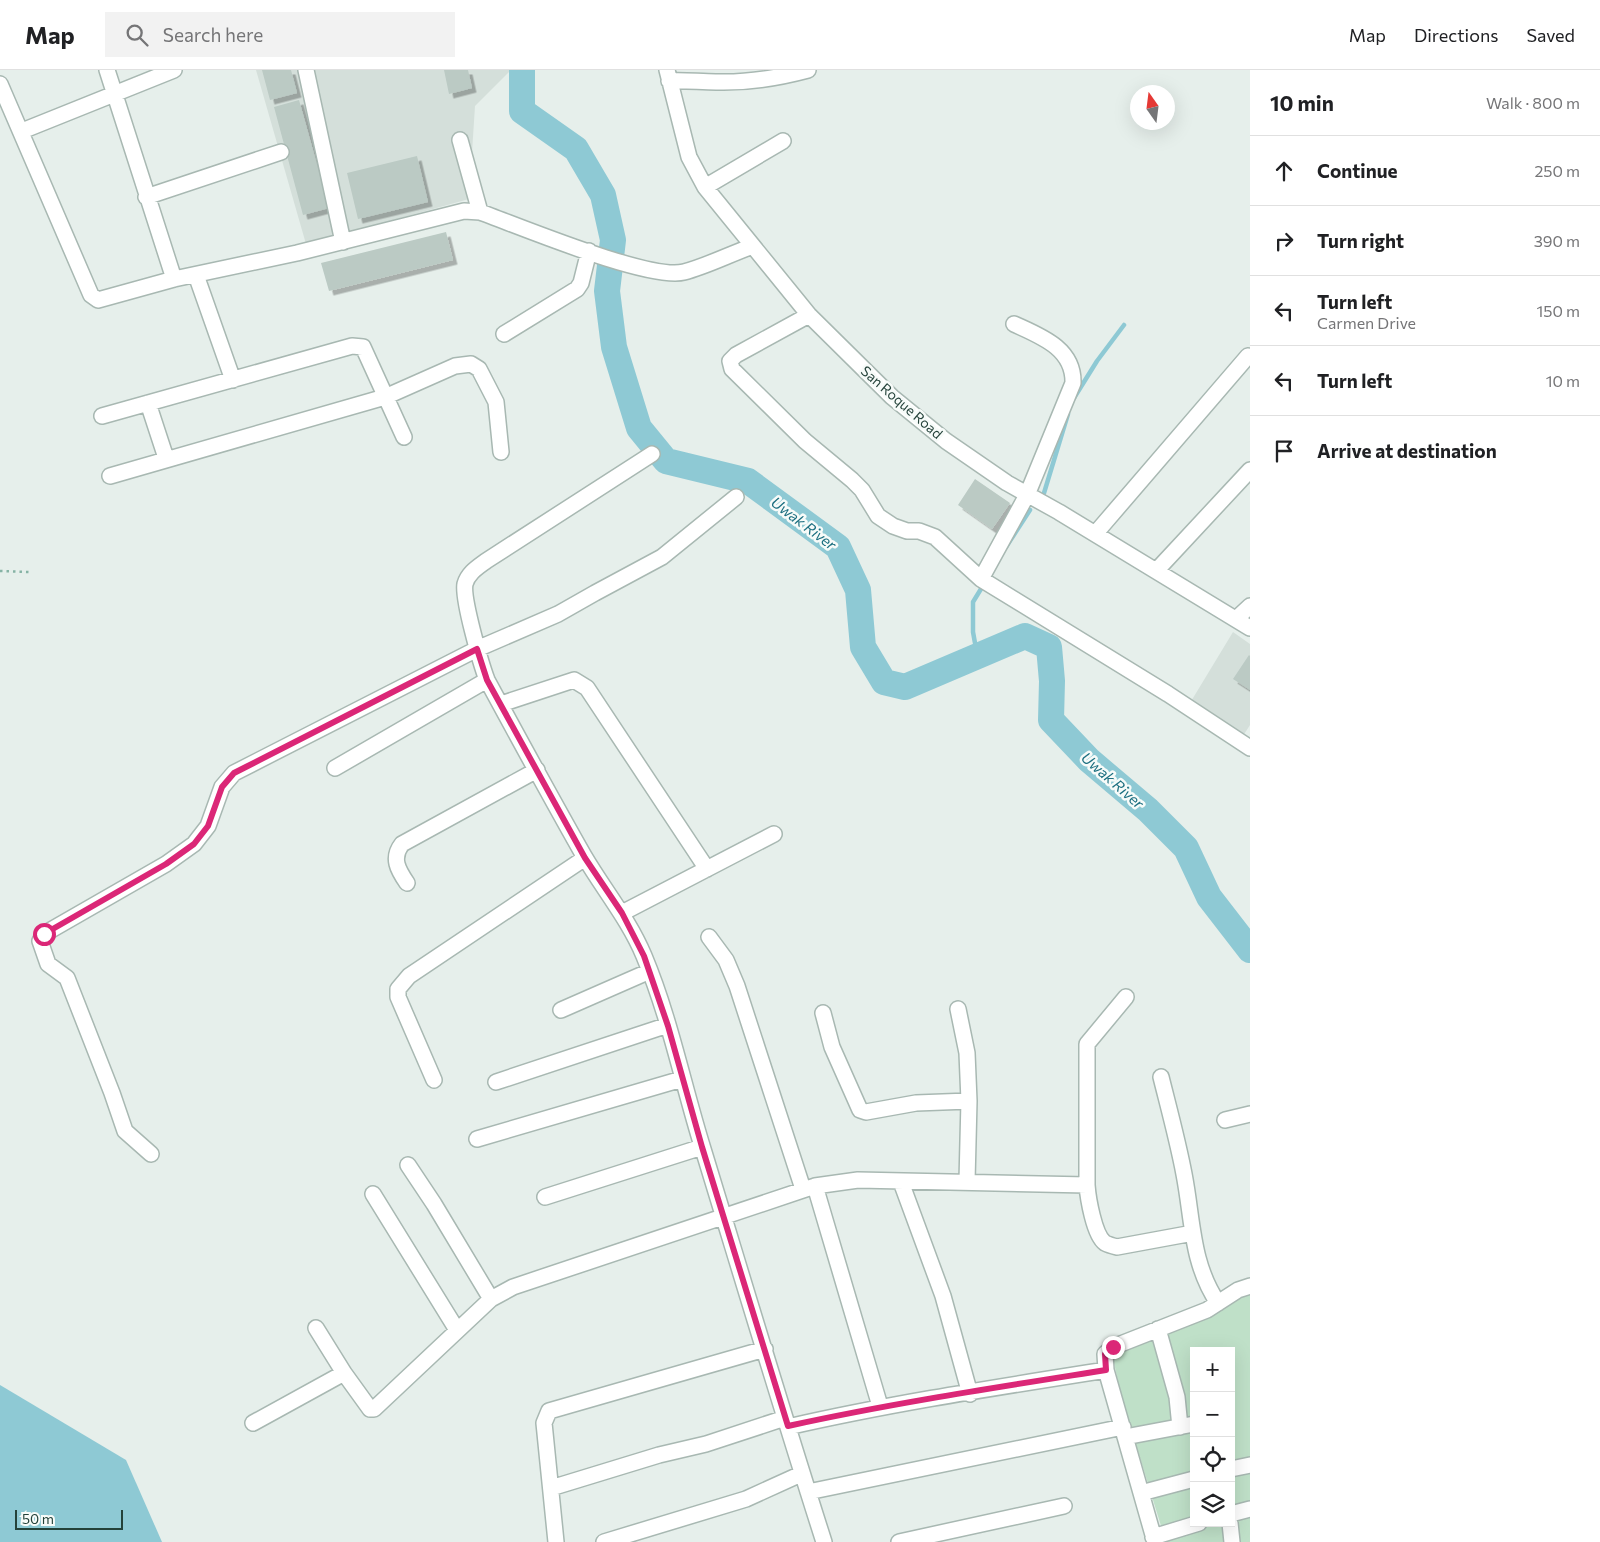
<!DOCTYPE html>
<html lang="en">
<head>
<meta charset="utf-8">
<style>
  body { margin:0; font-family:Commissioner,sans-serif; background:#f2f2f2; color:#202124 }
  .controls { position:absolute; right:15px; bottom:15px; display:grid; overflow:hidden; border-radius:0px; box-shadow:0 5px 20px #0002 }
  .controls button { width:45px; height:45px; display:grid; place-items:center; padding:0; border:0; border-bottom:1px solid #e0e0e0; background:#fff; color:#202124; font:25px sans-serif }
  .compass { position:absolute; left:1130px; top:15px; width:45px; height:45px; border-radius:50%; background:#fff; box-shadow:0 5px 20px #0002; rotate:346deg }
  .scale { position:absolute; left:15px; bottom:12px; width:108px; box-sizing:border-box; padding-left:5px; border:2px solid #24423a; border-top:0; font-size:14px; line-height:18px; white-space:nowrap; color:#24423a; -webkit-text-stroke:4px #f7fbf9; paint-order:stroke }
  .stop { position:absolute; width:15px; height:15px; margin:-11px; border:4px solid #db2777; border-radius:50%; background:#fff }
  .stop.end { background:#db2777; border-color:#fff; box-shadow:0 1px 5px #0008 }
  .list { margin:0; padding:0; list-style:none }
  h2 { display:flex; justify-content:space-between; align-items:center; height:65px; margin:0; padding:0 20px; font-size:21px }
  h2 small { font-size:16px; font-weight:400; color:#757577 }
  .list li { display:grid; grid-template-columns:32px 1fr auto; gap:15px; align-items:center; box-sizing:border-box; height:70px; padding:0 20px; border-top:1px solid #e0e0e0 }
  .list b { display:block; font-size:19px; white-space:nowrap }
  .list p { margin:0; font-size:16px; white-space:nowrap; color:#757577 }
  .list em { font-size:16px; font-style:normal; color:#757577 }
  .icon { flex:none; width:28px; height:28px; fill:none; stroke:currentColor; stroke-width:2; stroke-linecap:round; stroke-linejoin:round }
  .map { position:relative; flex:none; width:1250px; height:1472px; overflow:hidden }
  header { display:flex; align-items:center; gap:30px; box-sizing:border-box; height:70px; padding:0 25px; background:#fff; border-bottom:1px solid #e0e0e0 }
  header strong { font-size:24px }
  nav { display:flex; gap:28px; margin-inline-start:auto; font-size:18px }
  .search { width:350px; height:45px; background:#f2f2f2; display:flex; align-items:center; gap:12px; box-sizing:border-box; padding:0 18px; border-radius:0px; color:#757577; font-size:19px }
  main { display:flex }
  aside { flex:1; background:#fff }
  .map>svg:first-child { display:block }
  .built { fill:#d4dfda }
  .green { fill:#bfe0c8; fill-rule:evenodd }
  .water { fill:#8ec9d4 }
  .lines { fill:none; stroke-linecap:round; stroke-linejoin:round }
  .stream { stroke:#8ec9d4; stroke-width:4.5 }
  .river { stroke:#8ec9d4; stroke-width:26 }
  .building { fill:#bbcac4; filter:url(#shadow) }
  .minor-casing { stroke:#a8b8b2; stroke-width:18 }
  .path { stroke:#86b3a5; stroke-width:2.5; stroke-dasharray:2.5 4; stroke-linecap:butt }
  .minor { stroke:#fff; stroke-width:15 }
  .route { stroke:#db2777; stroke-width:6 }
  .labels { text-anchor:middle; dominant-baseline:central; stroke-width:5; stroke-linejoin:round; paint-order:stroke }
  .street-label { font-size:14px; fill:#24423a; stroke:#f7fbf9 }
  .water-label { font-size:15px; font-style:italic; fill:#1c6f80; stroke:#f7fbf9 }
</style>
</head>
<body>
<header>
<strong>Map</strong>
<div class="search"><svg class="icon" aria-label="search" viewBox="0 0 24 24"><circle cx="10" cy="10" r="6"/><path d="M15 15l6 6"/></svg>Search here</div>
<nav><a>Map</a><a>Directions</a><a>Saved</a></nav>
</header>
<main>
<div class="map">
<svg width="1250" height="1472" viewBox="0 0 1250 1472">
  <defs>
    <filter id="shadow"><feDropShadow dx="4.5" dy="4.5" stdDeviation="0" flood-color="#0004"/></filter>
  </defs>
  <rect width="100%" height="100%" fill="#e6efeb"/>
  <path class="built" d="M 256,0 L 511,0 L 475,36 L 469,129 L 306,174 Z
    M 1233,562 L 1250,574 L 1250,655 L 1241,669 L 1190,633 Z"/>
  <path class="green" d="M 1250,1223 L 1250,1472 L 1166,1472 L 1121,1326 L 1112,1283 ZM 1194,1281 L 1231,1281 L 1231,1453 L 1194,1453 Z"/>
  <path class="water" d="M 0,1315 L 126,1390 L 162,1472 L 0,1472 Z"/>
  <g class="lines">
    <path class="stream" d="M 1074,328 L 1097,291 L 1124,255
      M 1044,423 L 1068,344
      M 1006,477 L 1030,440
      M 975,573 L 973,562 L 973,532 L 984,514"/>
    <path class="river" d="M 522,0 L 522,41 L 576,79 L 603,125 L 613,170 L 607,221 L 614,277 L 639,358 L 666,391 L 748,411 L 838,477 L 858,520 L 863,577 L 884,612 L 905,617 L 1025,566 L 1049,577 L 1052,611 L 1051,650 L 1089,690 L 1148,740 L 1186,778 L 1209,827 L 1250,880"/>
  </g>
  <path class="building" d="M 262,0 L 291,0 L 297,23 L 270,30 Z
    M 444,0 L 468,0 L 472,18 L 449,24 Z
    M 299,30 L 329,138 L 303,145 L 274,37 Z
    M 417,86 L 428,132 L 358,149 L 347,103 Z
    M 446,162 L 453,190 L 329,221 L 321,193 Z
    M 975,409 L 1010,433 L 992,459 L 958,435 Z
    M 1249,585 L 1250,586 L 1250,620 L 1233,609 Z"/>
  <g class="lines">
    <g class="minor-casing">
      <path id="minor" d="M 107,0 L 174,209
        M 306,0 L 343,172
        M 667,0 L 689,87 L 705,117 L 809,245 L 892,327 L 946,371 L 1007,413 L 1059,442 L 1250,558
        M 669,11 C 685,10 700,12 716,12 C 747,13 778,8 808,0
        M 0,14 L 91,225 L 98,230 L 174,209 L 297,183 L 464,141 L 480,142 C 519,156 650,211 684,202 C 707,196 730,184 753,176
        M 22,61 L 174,0
        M 460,70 L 480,142
        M 705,117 L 783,71
        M 146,127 L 281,82
        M 196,205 L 233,310
        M 809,245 L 736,285 L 730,291 L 732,299 L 805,371 L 852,410 L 862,420 L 878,446 L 893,456 L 907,461 L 919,461 L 935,467 L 981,509 L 1168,624 L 1250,678
        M 504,264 L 577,219 L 581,213 L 589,181
        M 148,333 L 166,388
        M 102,346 L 352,276 L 363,277 L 404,367
        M 652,384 L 486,491 C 478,497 468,503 465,514 C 462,528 481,594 487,610 C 519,669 551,728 584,786 C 604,820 629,850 644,886 C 670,948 683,1015 703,1079 C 743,1210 782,1341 824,1472
        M 110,406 L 385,327 L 455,296 L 471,294 L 479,299 L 496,332 L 501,382
        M 1095,464 L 1248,286
        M 1156,501 L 1250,400
        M 981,509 L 1027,425 L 1073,313 C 1074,278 1040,266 1014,254
        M 1236,549 L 1250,536
        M 501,634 L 574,610 L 587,618 L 707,799
        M 335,698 L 487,610
        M 407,813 C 398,800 391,788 402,774 L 537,700
        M 622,843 L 774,764
        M 709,867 L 726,890 L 737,916 L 803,1119
        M 958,939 L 967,983 L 969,1031 L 967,1111
        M 561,940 L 650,901
        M 823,943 L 832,977 L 860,1040 L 866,1042 L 916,1033 L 969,1031
        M 1161,1007 C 1169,1039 1178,1072 1184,1104 C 1193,1150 1191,1193 1218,1233
        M 434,1010 L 398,927 L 398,919 L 409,906 L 585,788
        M 496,1012 L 668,955
        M 1225,1050 L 1250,1044
        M 477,1069 L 682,1009
        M 151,1084 L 125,1061 L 112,1023 L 67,908 L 48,894 L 40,871 L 44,864 L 166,794 L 194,774 L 208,756 L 222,717 L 234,703 L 477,579 L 558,544 L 595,523 L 662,487 L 736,427
        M 408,1095 L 434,1134 L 491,1229
        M 901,1112 L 943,1226 L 970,1324
        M 1087,1115 L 1087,974 L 1126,927
        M 815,1116 L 880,1336
        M 373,1124 L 457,1260
        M 545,1127 L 702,1077
        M 316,1258 L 344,1303
        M 1158,1259 L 1177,1327 L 1180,1357
        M 253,1353 L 344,1303 L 370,1339 L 374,1339 L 491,1229 L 513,1217 L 815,1116 L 858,1110 L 1087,1115 C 1088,1128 1094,1165 1105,1173 C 1109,1175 1113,1176 1117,1177 L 1193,1163
        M 788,1357 C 893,1333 999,1317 1106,1300
        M 1125,1367 L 1194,1354
        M 1231,1399 L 1250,1395
        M 551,1418 L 659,1385 L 706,1374 L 785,1348
        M 808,1422 L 1123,1357
        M 1141,1423 L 1194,1409
        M 1231,1444 L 1250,1439
        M 1230,1453 L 1232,1472
        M 1153,1467 L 1199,1453
        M 556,1472 L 544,1353 L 549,1341 L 765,1279
        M 604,1472 L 746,1429 L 801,1404
        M 899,1472 L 1064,1436
        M 1155,1472 L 1106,1300 L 1105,1284 L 1113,1277 L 1207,1240 L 1238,1220 L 1250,1216"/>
    </g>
    <path class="path" d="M 0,501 L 29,502"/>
    <use href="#minor" class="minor"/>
  </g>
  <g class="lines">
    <path class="route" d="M 44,864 L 166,794 L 194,774 L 208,756 L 222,717 L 234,703 L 477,579 L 487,610 L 585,788 L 622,843 L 644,886 L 668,956 L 702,1077 L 788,1356 C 893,1333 999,1317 1106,1300 L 1105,1284 L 1113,1277"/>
  </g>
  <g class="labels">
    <g class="street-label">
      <text transform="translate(902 332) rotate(41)">San Roque Road</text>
    </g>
    <g class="water-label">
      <text transform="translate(804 453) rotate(37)">Uwak River</text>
      <text transform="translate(1113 710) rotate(41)">Uwak River</text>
    </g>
  </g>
</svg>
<div class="controls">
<button>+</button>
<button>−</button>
<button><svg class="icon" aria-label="locate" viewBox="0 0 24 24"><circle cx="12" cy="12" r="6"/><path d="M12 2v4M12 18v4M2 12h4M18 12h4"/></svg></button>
<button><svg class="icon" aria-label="layers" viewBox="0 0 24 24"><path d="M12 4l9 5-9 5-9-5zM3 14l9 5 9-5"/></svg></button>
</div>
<svg class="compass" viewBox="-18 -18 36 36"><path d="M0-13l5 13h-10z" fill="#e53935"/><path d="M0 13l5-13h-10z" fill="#757577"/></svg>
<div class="scale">50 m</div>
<div class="stop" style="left:44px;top:864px"></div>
<div class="stop end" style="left:1113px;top:1277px"></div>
</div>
<aside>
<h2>10 min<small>Walk · 800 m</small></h2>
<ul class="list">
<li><svg class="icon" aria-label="ahead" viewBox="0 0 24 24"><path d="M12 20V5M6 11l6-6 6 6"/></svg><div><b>Continue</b></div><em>250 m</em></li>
<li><svg class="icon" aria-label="right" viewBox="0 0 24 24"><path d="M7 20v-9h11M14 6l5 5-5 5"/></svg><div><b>Turn right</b></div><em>390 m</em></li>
<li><svg class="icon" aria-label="left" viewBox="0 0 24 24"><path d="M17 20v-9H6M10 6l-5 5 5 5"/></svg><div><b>Turn left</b><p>Carmen Drive</p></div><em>150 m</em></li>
<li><svg class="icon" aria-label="left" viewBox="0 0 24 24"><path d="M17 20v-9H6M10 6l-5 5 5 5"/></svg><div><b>Turn left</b></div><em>10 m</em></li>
<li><svg class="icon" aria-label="arrive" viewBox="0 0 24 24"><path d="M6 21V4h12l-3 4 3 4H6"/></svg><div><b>Arrive at destination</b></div></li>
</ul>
</aside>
</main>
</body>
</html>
